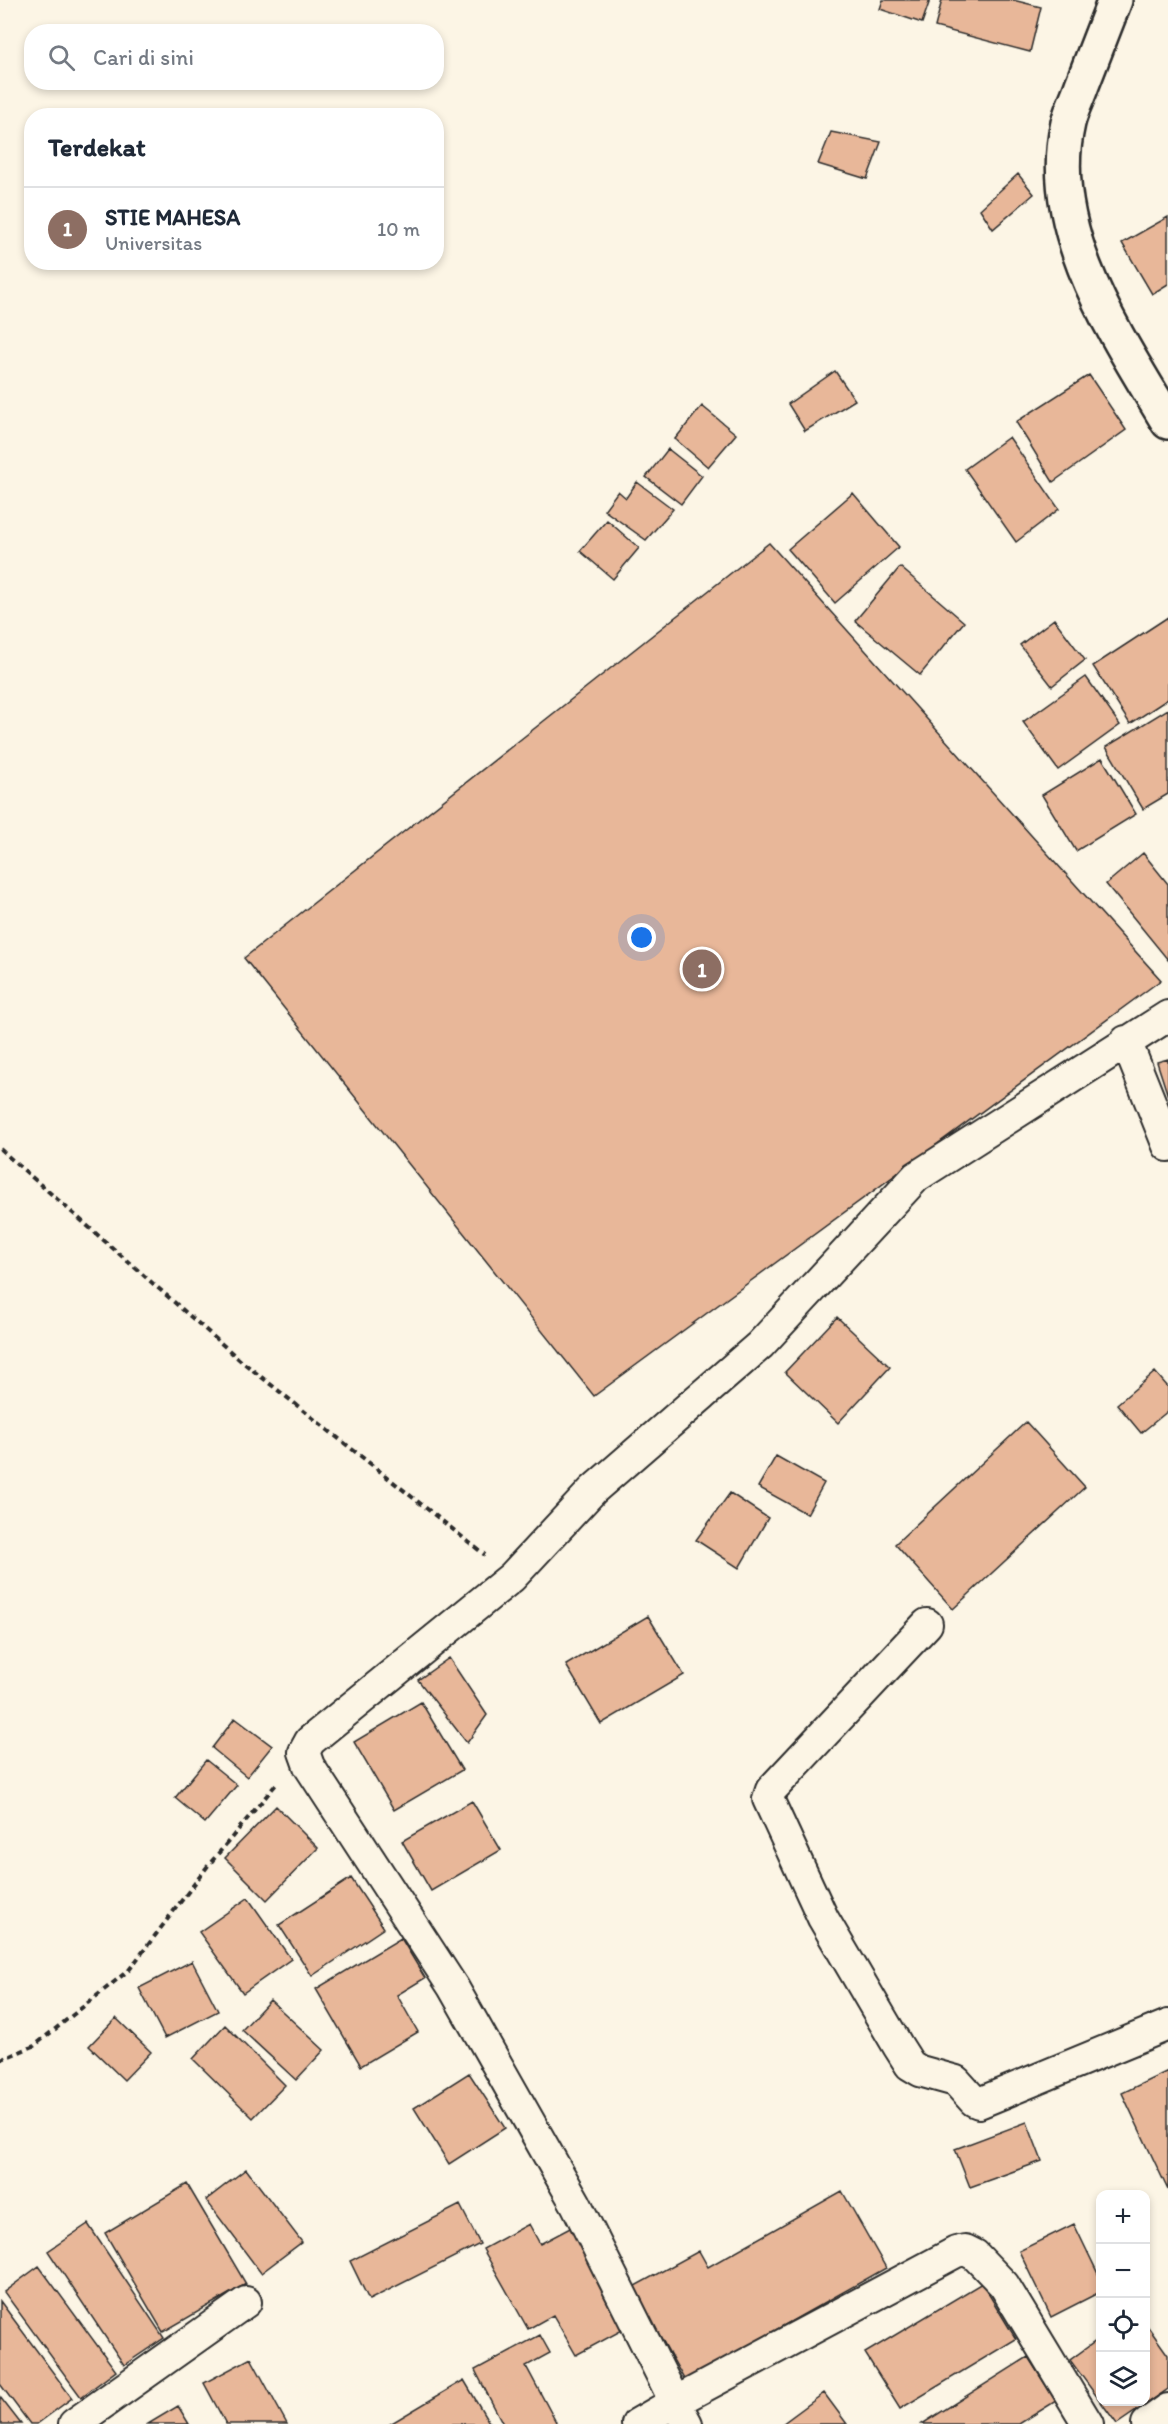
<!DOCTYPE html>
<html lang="id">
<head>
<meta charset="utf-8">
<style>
  body { margin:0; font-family:Itim,sans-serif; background:#f6f6f7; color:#1f2937 }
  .controls { position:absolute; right:18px; bottom:18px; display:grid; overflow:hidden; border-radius:12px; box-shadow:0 3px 9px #0003 }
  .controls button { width:54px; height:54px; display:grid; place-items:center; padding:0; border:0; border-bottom:2px solid #e0e1e3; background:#fff; color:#1f2937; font:30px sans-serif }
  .you { position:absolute; left:642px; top:938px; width:21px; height:21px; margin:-15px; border:4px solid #fff; border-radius:50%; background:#1a73e8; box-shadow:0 0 0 9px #1a73e833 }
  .badge { display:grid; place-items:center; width:39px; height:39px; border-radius:50%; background:#1f6fb2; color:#fff; font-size:20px; font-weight:700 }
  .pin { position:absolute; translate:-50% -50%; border:3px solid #fff; box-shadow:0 2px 6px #0006 }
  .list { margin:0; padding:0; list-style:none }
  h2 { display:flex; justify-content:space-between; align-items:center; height:78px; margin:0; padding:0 24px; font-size:26px }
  h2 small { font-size:20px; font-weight:400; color:#747a83 }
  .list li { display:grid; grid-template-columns:39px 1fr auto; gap:18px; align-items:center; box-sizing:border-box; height:84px; padding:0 24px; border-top:2px solid #e0e1e3 }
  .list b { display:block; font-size:22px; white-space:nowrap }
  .list p { margin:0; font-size:20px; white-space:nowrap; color:#747a83 }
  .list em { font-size:20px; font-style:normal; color:#747a83 }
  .icon { flex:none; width:33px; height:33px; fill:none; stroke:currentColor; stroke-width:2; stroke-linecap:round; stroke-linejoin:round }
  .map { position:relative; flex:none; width:1168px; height:2424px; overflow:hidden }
  .search { position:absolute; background:#fff; box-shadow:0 3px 9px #0003; left:24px; top:24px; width:420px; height:66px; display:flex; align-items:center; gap:15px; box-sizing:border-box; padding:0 21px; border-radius:24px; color:#747a83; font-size:22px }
  .panel { position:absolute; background:#fff; box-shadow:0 3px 9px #0003; left:24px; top:108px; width:420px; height:162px; border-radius:24px }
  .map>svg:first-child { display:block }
  .building { fill:#e8b799; stroke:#2b2b2b; stroke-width:1.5 }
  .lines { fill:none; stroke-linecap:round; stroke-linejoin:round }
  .street-casing { stroke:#2b2b2b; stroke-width:34 }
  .secondary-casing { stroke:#2b2b2b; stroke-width:38 }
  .path { stroke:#2b2b2b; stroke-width:4; stroke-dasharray:6 4.5; stroke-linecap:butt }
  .street { stroke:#fcf5e5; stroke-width:30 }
  .secondary { stroke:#fcf5e5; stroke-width:33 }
</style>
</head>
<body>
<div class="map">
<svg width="1168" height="2424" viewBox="0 0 1168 2424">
  <rect width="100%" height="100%" fill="#fcf5e5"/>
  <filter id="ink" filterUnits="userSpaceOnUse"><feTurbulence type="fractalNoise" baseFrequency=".0167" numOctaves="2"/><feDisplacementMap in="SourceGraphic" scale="12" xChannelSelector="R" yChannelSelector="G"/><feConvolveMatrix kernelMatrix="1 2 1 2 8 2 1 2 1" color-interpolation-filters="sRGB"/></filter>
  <g filter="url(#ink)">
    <path class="building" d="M 883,0 L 930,0 L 922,23 L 880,9 Z
      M 942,0 L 1013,0 L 1041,7 L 1030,52 L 935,27 Z
      M 831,132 L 881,142 L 867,179 L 818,164 Z
      M 1018,174 L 1034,194 L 993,229 L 980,209 Z
      M 1168,217 L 1168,284 L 1152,294 L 1122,243 Z
      M 835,371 L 855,400 L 805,431 L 788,404 Z
      M 1089,375 L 1126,430 L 1053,482 L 1016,422 Z
      M 702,406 L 736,434 L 708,467 L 675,439 Z
      M 1009,437 L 1059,509 L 1016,542 L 965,469 Z
      M 668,449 L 702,476 L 681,504 L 646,477 Z
      M 637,482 L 673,509 L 646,540 L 604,510 L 618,491 L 626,498 Z
      M 853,493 L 899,547 L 835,603 L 788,549 Z
      M 607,520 L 639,548 L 613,579 L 580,551 Z
      M 769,543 L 1161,980 L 594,1396 L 244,958 Z
      M 900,567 L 964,622 L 920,675 L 855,621 Z
      M 1168,617 L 1168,699 L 1130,724 L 1093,666 Z
      M 1054,619 L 1085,660 L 1052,686 L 1020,645 Z
      M 1086,677 L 1120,725 L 1058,770 L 1023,722 Z
      M 1168,709 L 1168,794 L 1143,809 L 1106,747 Z
      M 1102,758 L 1136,814 L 1076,851 L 1042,795 Z
      M 1143,853 L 1168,884 L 1168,960 L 1106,884 Z
      M 1168,1059 L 1168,1096 L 1157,1062 Z
      M 837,1317 L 890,1367 L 838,1423 L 785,1372 Z
      M 1155,1372 L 1168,1387 L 1168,1411 L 1141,1433 L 1117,1404 Z
      M 1026,1422 L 1085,1487 L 953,1609 L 895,1544 Z
      M 776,1456 L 824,1483 L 807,1514 L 758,1487 Z
      M 730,1493 L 768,1518 L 739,1568 L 696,1540 Z
      M 648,1616 L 684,1675 L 601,1724 L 566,1665 Z
      M 449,1658 L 487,1715 L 467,1743 L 418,1680 Z
      M 421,1702 L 462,1770 L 394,1810 L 354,1742 Z
      M 235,1718 L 272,1746 L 247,1777 L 212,1748 Z
      M 206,1760 L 237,1785 L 205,1823 L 175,1798 Z
      M 472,1801 L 501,1850 L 431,1891 L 402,1841 Z
      M 276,1806 L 318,1848 L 267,1900 L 225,1858 Z
      M 351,1878 L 384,1928 L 312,1976 L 279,1925 Z
      M 248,1898 L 291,1959 L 243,1993 L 199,1932 Z
      M 401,1938 L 425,1978 L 397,1995 L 418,2032 L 361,2066 L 316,1989 Z
      M 192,1961 L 218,2011 L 165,2038 L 139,1988 Z
      M 270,2000 L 324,2050 L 296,2080 L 242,2030 Z
      M 116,2018 L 151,2052 L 124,2080 L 89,2046 Z
      M 225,2025 L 285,2085 L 253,2118 L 193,2059 Z
      M 1168,2071 L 1168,2190 L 1122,2093 Z
      M 469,2073 L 505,2128 L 449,2164 L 414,2108 Z
      M 1027,2122 L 1042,2161 L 970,2187 L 955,2149 Z
      M 246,2169 L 302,2242 L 261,2273 L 206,2200 Z
      M 187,2184 L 246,2284 L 163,2332 L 105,2233 Z
      M 842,2191 L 886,2268 L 685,2381 L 633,2287 L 699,2251 L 708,2267 Z
      M 460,2205 L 480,2244 L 369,2300 L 350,2261 Z
      M 88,2224 L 164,2338 L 124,2365 L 48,2251 Z
      M 529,2224 L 540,2244 L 572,2227 L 628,2327 L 576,2355 L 553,2315 L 528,2329 L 483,2249 Z
      M 1074,2224 L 1100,2278 L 1100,2292 L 1051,2317 L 1019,2251 Z
      M 39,2266 L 116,2371 L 81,2397 L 4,2292 Z
      M 982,2283 L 1016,2339 L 900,2409 L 865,2353 Z
      M 0,2301 L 72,2398 L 37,2424 L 30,2424 L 0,2384 Z
      M 1146,2324 L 1168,2355 L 1168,2389 L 1117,2424 L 1070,2360 L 1100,2338 L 1100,2402 L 1146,2402 Z
      M 540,2335 L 550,2353 L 526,2366 L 557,2424 L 503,2424 L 475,2370 Z
      M 1028,2357 L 1056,2401 L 1019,2424 L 922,2424 Z
      M 251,2358 L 287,2424 L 226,2424 L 204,2383 Z
      M 464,2380 L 490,2424 L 390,2424 Z
      M 824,2393 L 847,2424 L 782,2424 Z
      M 0,2397 L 21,2424 L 0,2424 Z
      M 178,2406 L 189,2424 L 148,2424 Z"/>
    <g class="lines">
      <g class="street-casing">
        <path id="street" d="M 1126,1041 L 1168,1146
          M 927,1624 L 771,1790 L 768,1799 L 823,1918 L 898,2046 L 910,2065 L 920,2071 L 956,2081 L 974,2101 L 979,2103 L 1168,2025
          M 74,2424 L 246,2302
          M 637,2424 L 675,2402 L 687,2424
          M 1088,2424 L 1004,2285 L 975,2255 L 965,2250 L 956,2252 L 675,2402 L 576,2204 L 453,1987 L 309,1766 L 304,1752 L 310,1741 L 512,1577 L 593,1490 L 760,1345 L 916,1177 L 1168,1016
          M 1147,2424 L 1168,2409"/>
      </g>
      <g class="secondary-casing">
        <path id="secondary" d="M 1115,0 C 1104,28 1093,57 1082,85 C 1078,97 1071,110 1068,123 C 1044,229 1116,335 1168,422"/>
      </g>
      <path class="path" d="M 0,1149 L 240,1360 L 485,1555
        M 0,2060 L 34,2046 L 129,1970 L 207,1867 L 278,1782"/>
      <use href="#street" class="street"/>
      <use href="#secondary" class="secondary"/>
    </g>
  </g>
</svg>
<div class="controls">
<button>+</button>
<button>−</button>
<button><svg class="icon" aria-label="locate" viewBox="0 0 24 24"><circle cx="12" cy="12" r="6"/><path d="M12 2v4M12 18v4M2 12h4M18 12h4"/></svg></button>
<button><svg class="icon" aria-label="layers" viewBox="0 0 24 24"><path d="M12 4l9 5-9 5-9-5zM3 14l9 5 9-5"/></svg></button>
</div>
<div class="you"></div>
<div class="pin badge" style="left:702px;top:969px;background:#8d6e63">1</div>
<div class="search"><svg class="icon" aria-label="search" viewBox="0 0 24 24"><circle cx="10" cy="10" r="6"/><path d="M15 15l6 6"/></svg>Cari di sini</div>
<section class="panel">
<h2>Terdekat<small></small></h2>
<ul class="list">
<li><span class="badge" style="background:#8d6e63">1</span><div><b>STIE MAHESA</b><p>Universitas</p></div><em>10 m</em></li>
</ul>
</section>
</div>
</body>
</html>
